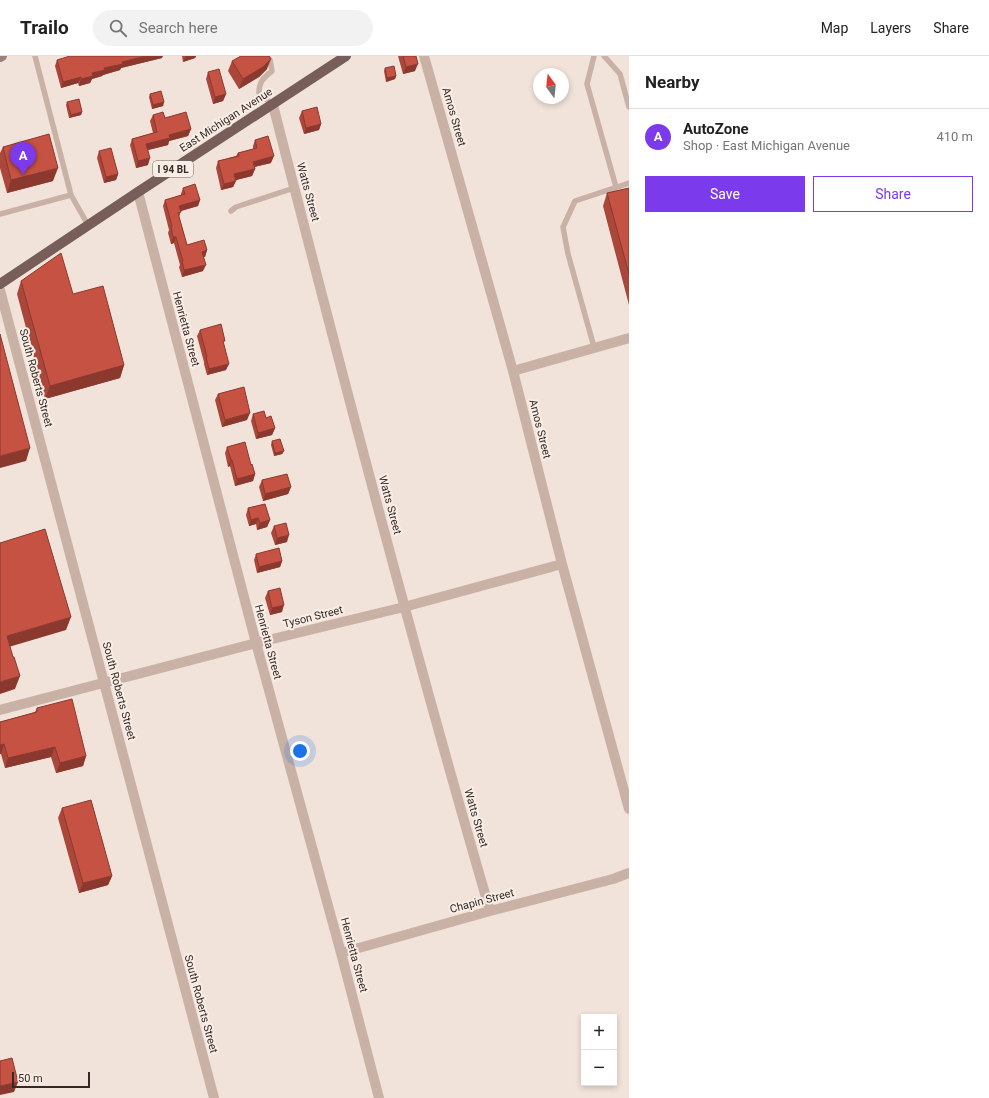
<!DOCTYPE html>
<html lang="en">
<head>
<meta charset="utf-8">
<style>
  body { margin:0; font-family:Roboto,sans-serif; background:#f2f2f2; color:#222 }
  .controls { position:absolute; right:12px; bottom:12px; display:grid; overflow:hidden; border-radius:0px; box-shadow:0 2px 6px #0003 }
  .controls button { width:36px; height:36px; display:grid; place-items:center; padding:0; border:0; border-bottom:1px solid #e0e0e0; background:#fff; color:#222; font:20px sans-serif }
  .compass { position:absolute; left:533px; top:12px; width:36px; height:36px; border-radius:50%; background:#fff; box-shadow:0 2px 6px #0003; rotate:345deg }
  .scale { position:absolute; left:12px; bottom:10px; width:78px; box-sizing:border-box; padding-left:4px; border:2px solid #352927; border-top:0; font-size:11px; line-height:14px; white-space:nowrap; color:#352927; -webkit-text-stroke:3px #f9eee6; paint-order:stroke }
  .you { position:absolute; left:300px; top:695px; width:14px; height:14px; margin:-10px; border:3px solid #fff; border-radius:50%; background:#1a73e8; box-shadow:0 0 0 6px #1a73e833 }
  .badge { display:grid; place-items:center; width:26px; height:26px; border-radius:50%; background:#7c3aed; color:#fff; font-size:13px; font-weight:700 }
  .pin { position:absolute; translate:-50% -33px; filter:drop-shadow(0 1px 2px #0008) }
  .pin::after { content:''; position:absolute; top:21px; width:14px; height:12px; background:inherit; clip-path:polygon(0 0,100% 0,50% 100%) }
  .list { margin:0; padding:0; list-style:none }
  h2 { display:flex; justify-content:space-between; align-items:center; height:52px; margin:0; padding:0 16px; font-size:17px }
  h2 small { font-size:13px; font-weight:400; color:#767676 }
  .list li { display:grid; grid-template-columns:26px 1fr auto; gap:12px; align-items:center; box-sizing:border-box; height:56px; padding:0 16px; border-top:1px solid #e0e0e0 }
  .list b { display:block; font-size:15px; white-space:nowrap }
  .list p { margin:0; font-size:13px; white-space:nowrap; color:#767676 }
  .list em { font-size:13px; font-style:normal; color:#767676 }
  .actions { display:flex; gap:8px; padding:12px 16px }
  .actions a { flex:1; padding:9px 0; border:1px solid #7c3aed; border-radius:0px; text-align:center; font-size:14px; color:#7c3aed }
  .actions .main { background:#7c3aed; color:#fff }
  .icon { flex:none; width:22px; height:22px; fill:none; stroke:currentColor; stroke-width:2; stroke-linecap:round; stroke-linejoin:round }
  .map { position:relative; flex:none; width:629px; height:1042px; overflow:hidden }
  header { display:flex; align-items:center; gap:24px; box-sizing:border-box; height:56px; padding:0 20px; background:#fff; border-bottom:1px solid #e0e0e0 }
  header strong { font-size:19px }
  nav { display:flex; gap:22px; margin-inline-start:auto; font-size:14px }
  .search { width:280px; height:36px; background:#f2f2f2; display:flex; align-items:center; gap:10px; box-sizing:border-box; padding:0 14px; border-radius:22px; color:#767676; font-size:15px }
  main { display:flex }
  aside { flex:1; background:#fff }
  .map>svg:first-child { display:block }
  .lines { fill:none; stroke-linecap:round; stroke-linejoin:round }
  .lane { stroke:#c9b1a6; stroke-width:5.5 }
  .street { stroke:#c9b1a6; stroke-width:10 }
  .secondary { stroke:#9d8077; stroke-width:10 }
  .primary { stroke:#775e58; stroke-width:10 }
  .wall { fill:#aa473a }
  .shaded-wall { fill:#8b392f }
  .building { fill:#c65243; stroke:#8b392f }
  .labels { text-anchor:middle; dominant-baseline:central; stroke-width:4; stroke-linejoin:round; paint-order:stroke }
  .shield { fill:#f9eee6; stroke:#706460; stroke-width:1 }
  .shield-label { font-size:10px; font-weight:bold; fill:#352927 }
  .street-label { font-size:11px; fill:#352927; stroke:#f9eee6 }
</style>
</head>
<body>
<header>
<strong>Trailo</strong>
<div class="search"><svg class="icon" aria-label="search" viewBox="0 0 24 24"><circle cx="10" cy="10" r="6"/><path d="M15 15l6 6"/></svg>Search here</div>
<nav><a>Map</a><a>Layers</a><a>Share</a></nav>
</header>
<main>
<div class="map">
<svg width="629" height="1042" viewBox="0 0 629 1042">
  <rect width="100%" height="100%" fill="#f1e3da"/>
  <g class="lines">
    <path class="lane" d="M 35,0 L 71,139 L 88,169
      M 266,0 L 270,4 L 272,15 C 263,22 259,26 259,37 L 273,49
      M 594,0 L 587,28 L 616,131
      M 604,0 L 620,18 L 629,51
      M 231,155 L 236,151 L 294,132
      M 0,158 L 71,139
      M 594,291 L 568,198 L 563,171 L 575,145 L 629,127"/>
    <path class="street" d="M 424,0 L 513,315 L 562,508 L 629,753
      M 273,49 C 342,318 412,587 490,855
      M 138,136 L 256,587 L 341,897 L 379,1042
      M 0,234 L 214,1042
      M 513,315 L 629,282
      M 0,654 L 256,587 L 404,551 L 562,508
      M 341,897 L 490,855 L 613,823 L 629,817"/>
    <path class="secondary" d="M 0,1 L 2,0"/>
    <path class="primary" d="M 0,228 L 138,136 L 346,0"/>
  </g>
  <path class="wall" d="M 182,0 L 196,0 L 195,2 L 183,6 Z
    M 398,0 L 416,0 L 415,15 L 403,18 Z
    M 162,2 L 121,12 L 120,14 L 103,19 L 102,20 L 92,23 L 90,27 L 79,30 L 78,27 L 61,32 L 55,10 L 57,4 Z
    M 232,5 L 267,13 L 259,21 L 239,33 L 228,15 Z
    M 385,12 L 396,20 L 395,23 L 386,26 L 384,15 Z
    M 208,16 L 226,38 L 223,45 L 213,48 L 206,23 Z
    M 150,38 L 164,46 L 163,50 L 152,53 L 149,41 Z
    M 67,46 L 82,56 L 81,59 L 69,62 L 66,49 Z
    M 302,55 L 321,68 L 319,74 L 304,78 L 299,62 Z
    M 153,59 L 165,62 L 191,73 L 188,80 L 169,85 L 168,89 L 148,94 L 148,109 L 136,112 L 130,89 L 132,83 L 153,77 L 150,65 Z
    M 255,84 L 271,107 L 254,111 L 255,113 L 252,120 L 236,124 L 233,131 L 221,134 L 216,112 L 218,105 L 236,100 L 238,97 L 253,93 L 253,90 Z
    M 3,91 L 53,125 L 7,137 L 0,112 L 0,97 Z
    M 99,95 L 118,118 L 116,124 L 104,127 L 97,102 Z
    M 183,132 L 200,144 L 198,150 L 181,155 L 179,161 L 187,189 L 207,194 L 205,201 L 203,201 L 203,215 L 182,221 L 179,211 L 180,209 L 174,187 L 171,188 L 168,177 L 169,174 L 163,150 L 165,144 L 181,139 L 181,138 Z
    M 629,132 L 629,249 L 603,150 L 607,137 Z
    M 21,225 L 73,238 L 124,309 L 120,322 L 45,343 L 17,238 Z
    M 200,274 L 224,289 L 226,314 L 207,319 L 204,308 L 204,306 L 197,280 Z
    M 218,338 L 247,364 L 222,371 L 215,344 Z
    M 253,358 L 266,362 L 275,372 L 272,379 L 256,383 L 251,365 Z
    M 272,385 L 284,395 L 282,398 L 274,400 L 271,389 Z
    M 227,391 L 251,409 L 255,418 L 253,425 L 235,430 L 230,410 L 228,411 L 225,397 Z
    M 262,424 L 291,431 L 288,438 L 263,445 L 259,431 Z
    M 248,452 L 270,464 L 267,471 L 257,474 L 256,468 L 249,470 L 246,459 Z
    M 274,470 L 287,486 L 275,489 L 271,477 Z
    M 256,498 L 282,505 L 280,511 L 257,517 L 254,504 Z
    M 268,535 L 282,556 L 270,559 L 265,542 Z
    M 37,652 L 86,700 L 83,710 L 56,717 L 51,701 L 5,712 L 1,698 L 0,666 L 35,656 Z
    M 62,752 L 112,820 L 108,829 L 79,837 L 58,762 Z"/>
  <path class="shaded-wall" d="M 146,0 L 163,0 L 162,2 L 121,12 L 120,14 L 103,19 L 102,20 L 92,23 L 90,27 L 79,30 L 81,23 L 92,17 L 122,6 Z
    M 186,0 L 196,0 L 195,2 L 183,6 Z
    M 271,3 L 267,13 L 259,21 L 239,33 L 243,23 Z
    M 418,8 L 415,15 L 403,18 L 406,11 Z
    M 396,20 L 395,23 L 386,26 L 387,22 Z
    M 81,21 L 78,27 L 61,32 L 63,26 Z
    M 226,38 L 223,45 L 213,48 L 215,41 Z
    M 164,46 L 163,50 L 152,53 L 153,49 Z
    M 82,56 L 81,59 L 69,62 L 71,59 Z
    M 321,68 L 319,74 L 304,78 L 306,72 Z
    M 191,73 L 188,80 L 169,85 L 168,89 L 144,95 L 146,88 L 169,79 Z
    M 274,100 L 271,107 L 250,112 L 253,106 Z
    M 150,102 L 148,109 L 136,112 L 138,105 Z
    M 58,112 L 53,125 L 7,137 L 11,124 Z
    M 255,113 L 252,120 L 232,125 L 234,118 Z
    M 118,118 L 116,124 L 104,127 L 106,121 Z
    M 236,125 L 233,131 L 221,134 L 224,128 Z
    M 200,144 L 198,150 L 177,156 L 179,150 Z
    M 173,181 L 176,181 L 174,187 L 171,188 Z
    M 207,194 L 205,201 L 200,202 L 202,196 Z
    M 206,209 L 203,215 L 182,221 L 184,214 Z
    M 229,308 L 226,314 L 207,319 L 209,313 Z
    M 124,309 L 120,322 L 45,343 L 50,330 Z
    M 250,357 L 247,364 L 222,371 L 225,364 Z
    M 275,372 L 272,379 L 256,383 L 258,377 Z
    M 30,392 L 26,405 L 0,412 L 0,400 Z
    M 284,395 L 282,398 L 274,400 L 275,397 Z
    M 231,404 L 232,404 L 230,410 L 228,411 Z
    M 255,418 L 253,425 L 235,430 L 237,423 Z
    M 291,431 L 288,438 L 263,445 L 265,438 Z
    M 258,462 L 256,468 L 249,470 L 251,464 Z
    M 270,464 L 267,471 L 257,474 L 260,467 Z
    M 289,479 L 287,486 L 275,489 L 277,482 Z
    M 282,505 L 280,511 L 257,517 L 259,511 Z
    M 284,549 L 282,556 L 270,559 L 272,552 Z
    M 71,561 L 66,574 L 2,593 L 7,580 Z
    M 20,620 L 15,633 L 0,638 L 0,626 Z
    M 4,688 L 1,698 L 0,698 L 0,689 Z
    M 55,691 L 51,701 L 5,712 L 8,702 Z
    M 86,700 L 83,710 L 56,717 L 60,707 Z
    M 112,820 L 108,829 L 79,837 L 83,827 Z
    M 18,1026 L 14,1036 L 0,1039 L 0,1030 Z"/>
  <path class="building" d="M 70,0 L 146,0 L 122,6 L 123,8 L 104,12 L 105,14 L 92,17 L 93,20 L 81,23 L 81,21 L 63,26 L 57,4 Z
    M 241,0 L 269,0 L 271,3 L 263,11 L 243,23 L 232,5 Z
    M 403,0 L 416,0 L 418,8 L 406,11 Z
    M 394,10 L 396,20 L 387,22 L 385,12 Z
    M 219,13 L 226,38 L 215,41 L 208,16 Z
    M 161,35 L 164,46 L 153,49 L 150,38 Z
    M 79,43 L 82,56 L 71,59 L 67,46 Z
    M 317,51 L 321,68 L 306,72 L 302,55 Z
    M 163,56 L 165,62 L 186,56 L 191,73 L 169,79 L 170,82 L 146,88 L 150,102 L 138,105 L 132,83 L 157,76 L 153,59 Z
    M 49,78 L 58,112 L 11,124 L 3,91 Z
    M 268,80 L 274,100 L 253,106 L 255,113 L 234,118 L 236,125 L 224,128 L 218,105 L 239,100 L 238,97 L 257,92 L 255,84 Z
    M 111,92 L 118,118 L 106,121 L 99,95 Z
    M 195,128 L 200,144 L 179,150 L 181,156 L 178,157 L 187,189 L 204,184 L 207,194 L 202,196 L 206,209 L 184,214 L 182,205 L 183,205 L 176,181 L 173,181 L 171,171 L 172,170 L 165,144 L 185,138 L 183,132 Z
    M 629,132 L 629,218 L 607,137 Z
    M 61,197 L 73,238 L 103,230 L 124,309 L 50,330 L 21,225 Z
    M 221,268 L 225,285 L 223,285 L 229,308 L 209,313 L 206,301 L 207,301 L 200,274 Z
    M 0,278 L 30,392 L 0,400 Z
    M 244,331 L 250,357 L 225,364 L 218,338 Z
    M 264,355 L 266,362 L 271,360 L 275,372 L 258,377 L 253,358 Z
    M 280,383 L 284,395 L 275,397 L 272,385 Z
    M 245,386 L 251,409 L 252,408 L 255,418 L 237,423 L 232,404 L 231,404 L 227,391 Z
    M 287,418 L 291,431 L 265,438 L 262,424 Z
    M 265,448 L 270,464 L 260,467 L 258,462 L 251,464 L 248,452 Z
    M 286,467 L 289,479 L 277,482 L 274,470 Z
    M 45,473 L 71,561 L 7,580 L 13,601 L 14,601 L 20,620 L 0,626 L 0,487 Z
    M 279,492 L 282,505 L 259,511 L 256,498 Z
    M 280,532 L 284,549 L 272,552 L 268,535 Z
    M 72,643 L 86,700 L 60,707 L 55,691 L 8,702 L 4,688 L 0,689 L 0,666 L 37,656 L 37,652 Z
    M 91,744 L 112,820 L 83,827 L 62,752 Z
    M 12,1002 L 18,1026 L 0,1030 L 0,1005 Z"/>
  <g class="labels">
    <rect class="shield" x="153" y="105" width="40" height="16" rx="3"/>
    <g class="shield-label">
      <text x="173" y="113">I 94 BL</text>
    </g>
    <g class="street-label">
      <text transform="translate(454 61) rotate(74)">Amos Street</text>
      <text transform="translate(226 64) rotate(-33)">East Michigan Avenue</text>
      <text transform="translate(308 136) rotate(75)">Watts Street</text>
      <text transform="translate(186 273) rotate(75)">Henrietta Street</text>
      <text transform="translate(36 322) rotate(75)">South Roberts Street</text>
      <text transform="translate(540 373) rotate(76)">Amos Street</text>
      <text transform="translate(390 449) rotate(75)">Watts Street</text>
      <text transform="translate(313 561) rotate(-14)">Tyson Street</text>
      <text transform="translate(268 586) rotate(75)">Henrietta Street</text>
      <text transform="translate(119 635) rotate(75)">South Roberts Street</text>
      <text transform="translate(476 762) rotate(74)">Watts Street</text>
      <text transform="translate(482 845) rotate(-15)">Chapin Street</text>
      <text transform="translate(354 899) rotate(75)">Henrietta Street</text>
      <text transform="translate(201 948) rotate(75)">South Roberts Street</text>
    </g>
  </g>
</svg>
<div class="controls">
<button>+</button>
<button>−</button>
</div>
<svg class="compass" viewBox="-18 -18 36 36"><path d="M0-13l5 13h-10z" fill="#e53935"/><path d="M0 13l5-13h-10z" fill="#767676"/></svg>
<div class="scale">50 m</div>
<div class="you"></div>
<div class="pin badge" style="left:23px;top:119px">A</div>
</div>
<aside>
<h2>Nearby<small></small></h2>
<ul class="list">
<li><span class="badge">A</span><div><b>AutoZone</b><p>Shop · East Michigan Avenue</p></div><em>410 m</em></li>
</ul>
<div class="actions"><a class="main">Save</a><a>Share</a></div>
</aside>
</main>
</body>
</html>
